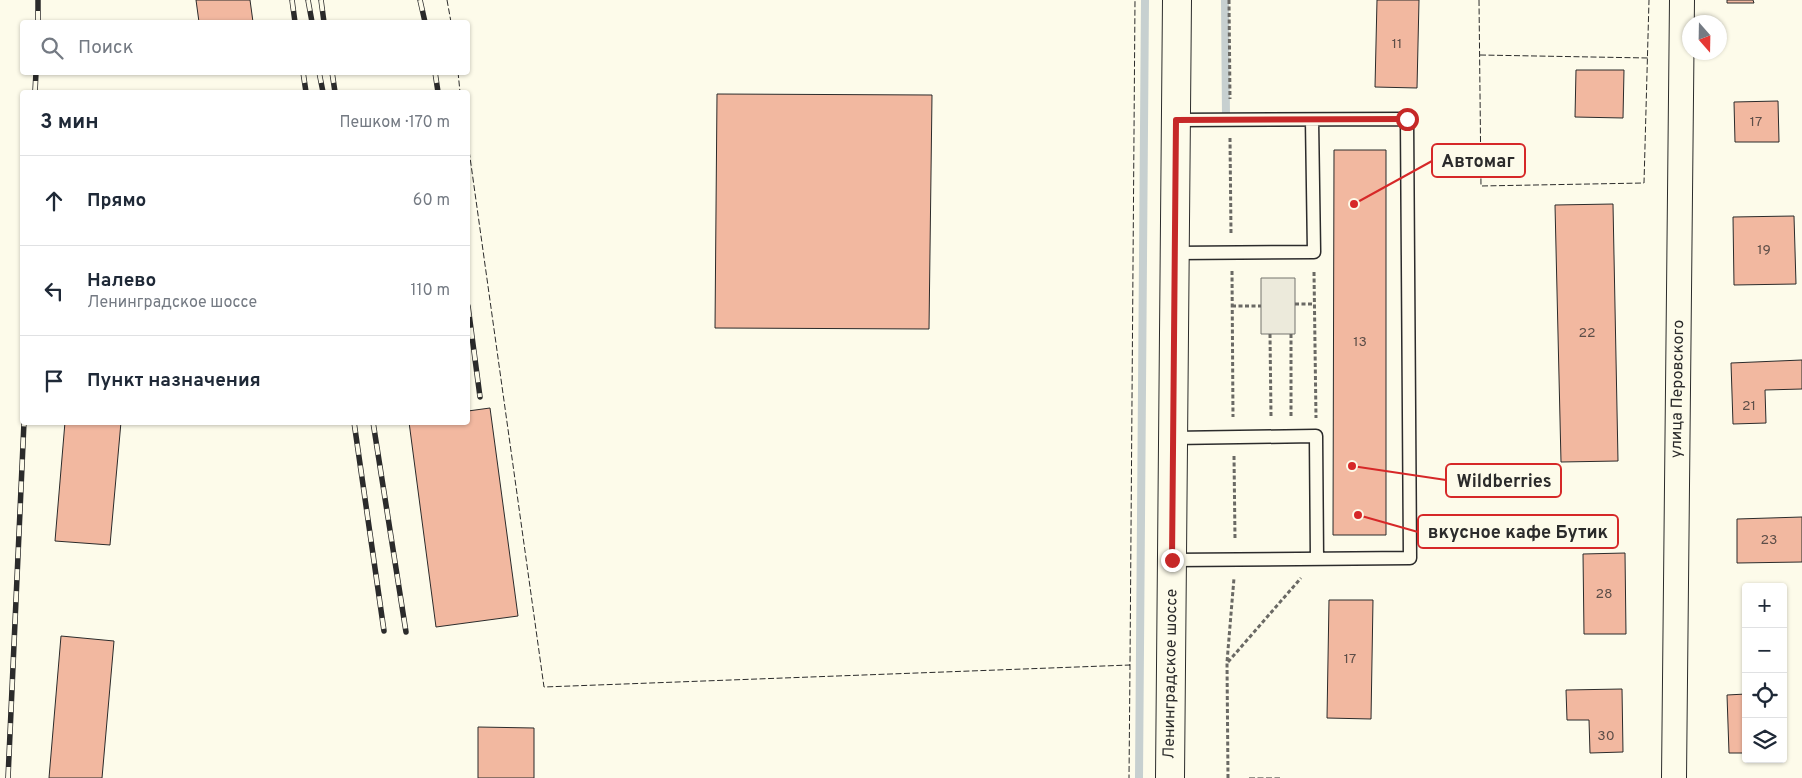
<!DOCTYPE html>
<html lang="ru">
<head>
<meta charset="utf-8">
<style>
  body { margin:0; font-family:Overpass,sans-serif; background:#f6f6f7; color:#1f2937 }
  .controls { position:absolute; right:15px; bottom:15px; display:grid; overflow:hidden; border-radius:5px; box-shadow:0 1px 4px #0004 }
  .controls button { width:45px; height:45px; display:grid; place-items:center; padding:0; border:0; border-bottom:1px solid #e0e1e3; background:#fff; color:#1f2937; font:25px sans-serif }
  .compass { position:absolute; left:1682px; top:15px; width:45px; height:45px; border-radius:50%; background:#fff; box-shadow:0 1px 4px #0004; rotate:160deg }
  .stop { position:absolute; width:15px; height:15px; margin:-11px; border:4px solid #c62828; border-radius:50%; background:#fff }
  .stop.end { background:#c62828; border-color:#fff; box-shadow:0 1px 5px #0008 }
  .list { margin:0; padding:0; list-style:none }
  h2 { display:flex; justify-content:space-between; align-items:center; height:65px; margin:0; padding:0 20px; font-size:21px }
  h2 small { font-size:16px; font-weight:400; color:#747a83 }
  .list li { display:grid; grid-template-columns:32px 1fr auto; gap:15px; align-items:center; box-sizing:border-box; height:90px; padding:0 20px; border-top:1px solid #e0e1e3 }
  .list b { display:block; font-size:19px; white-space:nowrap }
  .list p { margin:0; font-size:16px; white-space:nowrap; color:#747a83 }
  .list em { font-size:16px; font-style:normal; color:#747a83 }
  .icon { flex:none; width:28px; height:28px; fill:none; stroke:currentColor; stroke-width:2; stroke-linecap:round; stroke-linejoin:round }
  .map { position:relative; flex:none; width:1802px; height:778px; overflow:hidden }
  .search { position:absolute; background:#fff; box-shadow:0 1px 4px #0004; left:20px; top:20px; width:450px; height:55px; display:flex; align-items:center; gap:12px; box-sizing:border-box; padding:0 18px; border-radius:5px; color:#747a83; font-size:19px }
  .panel { position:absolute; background:#fff; box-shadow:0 1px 4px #0004; left:20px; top:90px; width:450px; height:335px; border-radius:5px }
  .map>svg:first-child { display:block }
  .parking { fill:#eceadb; stroke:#74746e }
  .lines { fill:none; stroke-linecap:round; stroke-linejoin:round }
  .stream { stroke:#c7d0d0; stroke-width:8 }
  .building { fill:#f2b8a0; stroke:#2b2b2b }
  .lane-casing { stroke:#2b2b2b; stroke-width:15 }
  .street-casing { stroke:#2b2b2b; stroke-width:26 }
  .secondary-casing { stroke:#2b2b2b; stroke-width:30 }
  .path { stroke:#6a6964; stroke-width:3; stroke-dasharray:4 2.5; stroke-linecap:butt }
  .lane { stroke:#fdfbea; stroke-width:12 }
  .street { stroke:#fdfbea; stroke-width:24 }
  .secondary { stroke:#fdfbea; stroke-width:28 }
  .rail-casing { stroke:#2b2b2b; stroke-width:5.5 }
  .rail { stroke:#fdfbea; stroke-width:4; stroke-dasharray:11; stroke-linecap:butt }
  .fence { stroke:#2b2b2b; stroke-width:1; stroke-dasharray:6 2.5; stroke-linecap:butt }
  .route { stroke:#c62828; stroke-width:6 }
  .labels { text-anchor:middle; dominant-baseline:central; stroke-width:4; stroke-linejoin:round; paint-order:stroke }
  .number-label { font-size:14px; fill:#5d4e48 }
  .street-label { font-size:16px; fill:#2b2b2b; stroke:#fdfbea }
  .leader { fill:none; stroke:#d62828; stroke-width:2 }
  .callout-dot { fill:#d62828; stroke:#fdfbea; stroke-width:2 }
  .callout { fill:#fdfbea; stroke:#d62828; stroke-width:2 }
  .callout-label { font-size:18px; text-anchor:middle; font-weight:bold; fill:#2b2b2b }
</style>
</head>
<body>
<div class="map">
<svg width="1802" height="778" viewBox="0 0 1802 778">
  <rect width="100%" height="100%" fill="#fdfbea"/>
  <path class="parking" d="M 1261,278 L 1295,278 L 1295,334 L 1261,334 Z"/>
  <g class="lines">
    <path class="stream" d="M 1225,0 L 1226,117
      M 1139,778 L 1145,0"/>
  </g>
  <path class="building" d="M 196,0 L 250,0 L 253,22 L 199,22 Z
    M 1377,0 L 1419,0 L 1417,88 L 1375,87 Z
    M 1727,0 L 1753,0 L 1754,3 L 1727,3 Z
    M 1576,70 L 1624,70 L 1623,118 L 1575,117 Z
    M 717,94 L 932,95 L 929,329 L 715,328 Z
    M 1778,101 L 1779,142 L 1735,142 L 1734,102 Z
    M 1334,150 L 1386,150 L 1386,535 L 1333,535 Z
    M 1613,204 L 1618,461 L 1561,462 L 1555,205 Z
    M 1794,216 L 1796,284 L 1734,285 L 1733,217 Z
    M 1802,360 L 1802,389 L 1765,390 L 1766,423 L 1733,424 L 1731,363 Z
    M 490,408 L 518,616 L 436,627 L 409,422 L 468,422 L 468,411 Z
    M 65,422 L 121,422 L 110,545 L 55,541 Z
    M 1802,517 L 1802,562 L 1737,563 L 1737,519 Z
    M 1625,553 L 1626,634 L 1584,634 L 1583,554 Z
    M 1329,600 L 1373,600 L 1371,719 L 1327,718 Z
    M 61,636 L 114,641 L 102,778 L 49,778 Z
    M 1622,689 L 1623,752 L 1590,753 L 1589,720 L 1567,720 L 1566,690 Z
    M 1784,693 L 1785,752 L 1783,752 L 1783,693 Z
    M 1746,694 L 1746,753 L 1729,753 L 1727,695 Z
    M 478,727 L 534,728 L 534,778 L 478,778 Z"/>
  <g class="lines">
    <g class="lane-casing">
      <path id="lane" d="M 1174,253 L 1314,252 L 1312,120
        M 1173,438 L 1316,436 L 1317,559
        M 1172,560 L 1410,558 L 1407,119 L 1176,120"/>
    </g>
    <g class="street-casing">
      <path id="street" d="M 1674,778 L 1682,0"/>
    </g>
    <g class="secondary-casing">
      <path id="secondary" d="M 1170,778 L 1177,0"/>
    </g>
    <path class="path" d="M 1229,0 L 1230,99
      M 1230,138 L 1231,234
      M 1232,271 L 1233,417
      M 1314,272 L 1316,418
      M 1295,304 L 1314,304
      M 1232,306 L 1261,306
      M 1270,334 L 1271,416
      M 1291,334 L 1291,418
      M 1234,456 L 1235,539
      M 1228,662 L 1301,578
      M 1228,778 L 1227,662 L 1234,578"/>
    <use href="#lane" class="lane"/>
    <use href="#street" class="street"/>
    <use href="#secondary" class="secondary"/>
    <g class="rail-casing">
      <path id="rail" d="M 292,0 L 295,22
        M 308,0 L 312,22
        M 321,0 L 324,22
        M 420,0 L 425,22
        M 38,22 L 38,0
        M 303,72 L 306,92
        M 319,72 L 323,92
        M 332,72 L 335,92
        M 435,72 L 438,92
        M 35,92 L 36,72
        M 468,306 L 480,397
        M 354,422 L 384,631
        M 373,422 L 406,632
        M 8,778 L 24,422"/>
    </g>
    <use href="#rail" class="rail"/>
    <path class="fence" d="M 447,0 L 451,22
      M 1479,0 L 1481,186 L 1644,183 L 1649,0
      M 1480,55 L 1648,58
      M 458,72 L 460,92
      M 468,143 L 544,687 L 1130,665 L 1135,0
      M 1129,665 L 1130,665 L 1129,778
      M 1249,778 L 1280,778"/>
  </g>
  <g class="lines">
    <path class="route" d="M 1172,560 L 1176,120 L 1407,119"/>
  </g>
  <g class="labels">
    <g class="number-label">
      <text x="1397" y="44">11</text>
      <text x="1756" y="122">17</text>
      <text x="1764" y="250">19</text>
      <text x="1587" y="333">22</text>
      <text x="1360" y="342">13</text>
      <text x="1749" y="406">21</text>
      <text x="1769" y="540">23</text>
      <text x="1604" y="594">28</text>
      <text x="1350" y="659">17</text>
      <text x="1606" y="736">30</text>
    </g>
    <g class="street-label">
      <text transform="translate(1678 389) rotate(-89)">улица Перовского</text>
      <text transform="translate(1171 674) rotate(-89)">Ленинградское шоссе</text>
    </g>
  </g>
  <path class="leader" d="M1354 204L1432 161M1352 466L1446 480M1358 515L1418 532"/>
  <g class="callout-dot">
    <circle cx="1354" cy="204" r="5"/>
    <circle cx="1352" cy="466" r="5"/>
    <circle cx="1358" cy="515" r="5"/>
  </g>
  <g class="callout">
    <rect x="1432" y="144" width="93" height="33" rx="5"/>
    <rect x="1446" y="464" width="115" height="33" rx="5"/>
    <rect x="1418" y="515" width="200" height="33" rx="5"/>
  </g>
  <g class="callout-label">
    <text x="1478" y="167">Автомаг</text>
    <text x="1504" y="487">Wildberries</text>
    <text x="1518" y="538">вкусное кафе Бутик</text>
  </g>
</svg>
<div class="controls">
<button>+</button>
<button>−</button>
<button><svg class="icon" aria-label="locate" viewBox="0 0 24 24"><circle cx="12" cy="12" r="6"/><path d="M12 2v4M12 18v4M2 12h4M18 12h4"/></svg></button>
<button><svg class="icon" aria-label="layers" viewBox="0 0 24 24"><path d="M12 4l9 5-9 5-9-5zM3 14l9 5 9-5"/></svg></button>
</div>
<svg class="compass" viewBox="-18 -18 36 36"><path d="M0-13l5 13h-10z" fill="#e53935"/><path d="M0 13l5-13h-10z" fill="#747a83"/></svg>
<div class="stop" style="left:1407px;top:119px"></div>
<div class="stop end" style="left:1172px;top:560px"></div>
<div class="search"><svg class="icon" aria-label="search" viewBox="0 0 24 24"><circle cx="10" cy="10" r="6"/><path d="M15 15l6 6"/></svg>Поиск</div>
<section class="panel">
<h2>3 мин<small>Пешком · 170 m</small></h2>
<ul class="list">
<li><svg class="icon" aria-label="ahead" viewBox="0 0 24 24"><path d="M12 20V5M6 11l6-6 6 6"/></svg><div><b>Прямо</b></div><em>60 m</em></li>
<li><svg class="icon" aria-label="left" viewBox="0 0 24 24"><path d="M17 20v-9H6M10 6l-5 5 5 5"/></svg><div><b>Налево</b><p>Ленинградское шоссе</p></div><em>110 m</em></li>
<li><svg class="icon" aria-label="arrive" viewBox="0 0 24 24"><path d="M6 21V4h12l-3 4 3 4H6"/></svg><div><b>Пункт назначения</b></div></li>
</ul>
</section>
</div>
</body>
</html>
